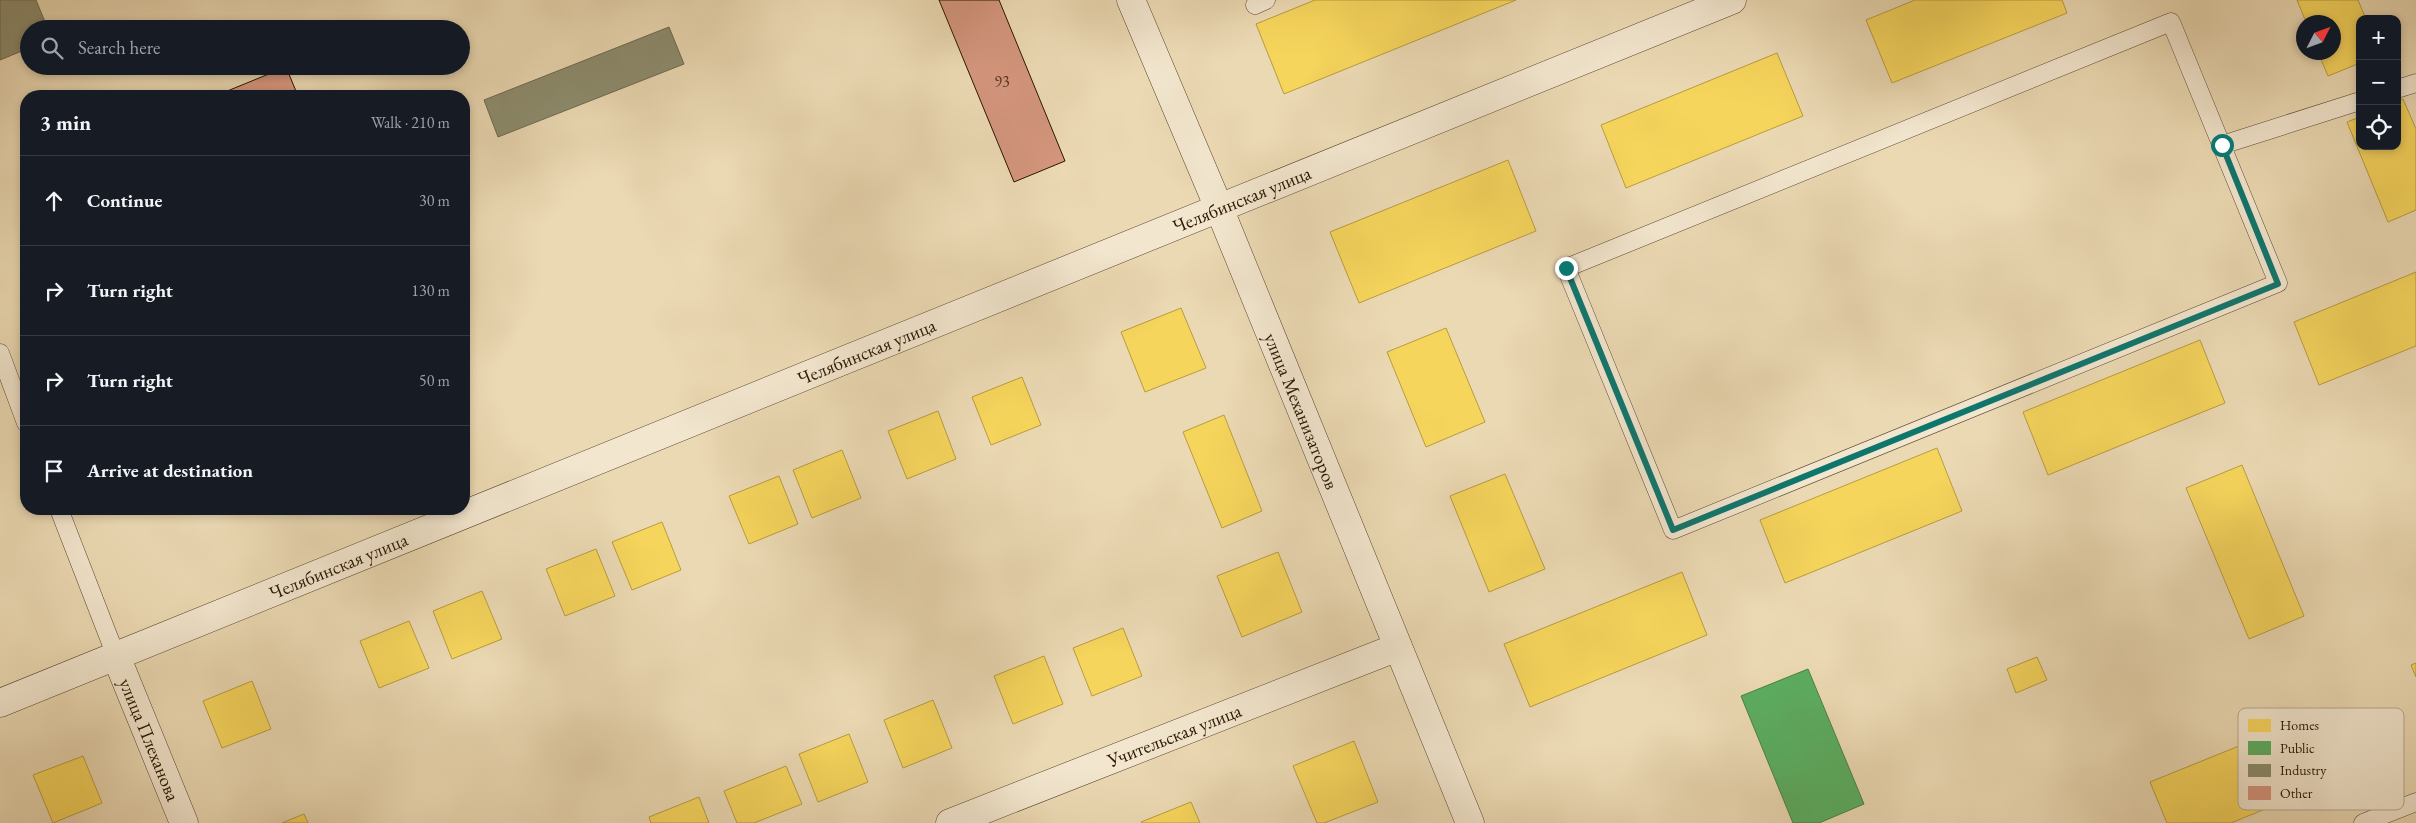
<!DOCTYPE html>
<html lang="en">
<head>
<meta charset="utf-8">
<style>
  body { margin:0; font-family:"EB Garamond",serif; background:#242831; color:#f1f3f6 }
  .controls { position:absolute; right:15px; top:15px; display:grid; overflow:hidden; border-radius:10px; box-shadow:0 2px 8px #0003 }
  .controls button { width:45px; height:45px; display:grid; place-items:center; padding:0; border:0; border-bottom:1px solid #363941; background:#171b24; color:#f1f3f6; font:25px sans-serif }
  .compass { position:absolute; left:2296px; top:15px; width:45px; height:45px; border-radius:50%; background:#171b24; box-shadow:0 2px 8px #0003; rotate:48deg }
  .stop { position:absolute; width:15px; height:15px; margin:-11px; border:4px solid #0f766e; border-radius:50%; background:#fff }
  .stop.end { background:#0f766e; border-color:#fff; box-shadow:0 1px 5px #0008 }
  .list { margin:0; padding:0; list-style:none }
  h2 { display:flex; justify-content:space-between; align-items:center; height:65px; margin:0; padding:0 20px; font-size:21px }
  h2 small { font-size:16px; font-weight:400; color:#9ea1a6 }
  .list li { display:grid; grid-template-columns:32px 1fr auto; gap:15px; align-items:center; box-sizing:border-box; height:90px; padding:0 20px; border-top:1px solid #363941 }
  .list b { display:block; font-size:19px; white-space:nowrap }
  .list em { font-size:16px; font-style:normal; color:#9ea1a6 }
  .icon { flex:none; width:28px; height:28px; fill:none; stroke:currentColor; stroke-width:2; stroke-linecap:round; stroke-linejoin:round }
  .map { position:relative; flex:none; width:2416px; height:823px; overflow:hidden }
  .search { position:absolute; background:#171b24; box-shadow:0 2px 8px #0003; left:20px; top:20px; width:450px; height:55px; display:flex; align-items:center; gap:12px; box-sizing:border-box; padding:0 18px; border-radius:28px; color:#9ea1a6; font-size:19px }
  .panel { position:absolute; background:#171b24; box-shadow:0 2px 8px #0003; left:20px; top:90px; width:450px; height:425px; border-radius:20px }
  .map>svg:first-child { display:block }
  .homes { fill:#f6d55c; stroke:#b89b41 }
  .public { fill:#5aae61; stroke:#4b8044 }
  .industry { fill:#8c8c6e; stroke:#6e684d }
  .building { fill:#d4967e; stroke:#291501 }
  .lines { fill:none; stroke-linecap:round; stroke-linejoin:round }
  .service-casing { stroke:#5a462e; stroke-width:19 }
  .minor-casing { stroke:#5a462e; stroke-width:29 }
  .service { stroke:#f2e6ce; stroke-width:18 }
  .minor { stroke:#f2e6ce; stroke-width:28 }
  .route { stroke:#0f766e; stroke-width:6 }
  .labels { text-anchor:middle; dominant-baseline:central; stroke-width:5; stroke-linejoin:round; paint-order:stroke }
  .number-label { font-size:16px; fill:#543520 }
  .street-label { font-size:19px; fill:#291501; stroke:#f2e6ce }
  .key { fill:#f2e6ce; stroke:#b6a790; stroke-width:1 }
  .key-label { font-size:14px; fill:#291501 }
</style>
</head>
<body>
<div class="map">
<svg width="2416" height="823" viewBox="0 0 2416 823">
  <rect width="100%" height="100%" fill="#ebd9b3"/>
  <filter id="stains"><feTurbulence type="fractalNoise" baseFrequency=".004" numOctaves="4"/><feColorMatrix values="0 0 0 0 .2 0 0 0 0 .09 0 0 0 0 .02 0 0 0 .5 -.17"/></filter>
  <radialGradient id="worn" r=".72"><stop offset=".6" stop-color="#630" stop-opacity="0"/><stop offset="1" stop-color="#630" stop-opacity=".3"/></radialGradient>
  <path class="homes" d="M 1315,0 L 1516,0 L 1284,94 L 1256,24 Z
    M 1915,0 L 2062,0 L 2067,13 L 1892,83 L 1866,20 Z
    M 2297,0 L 2358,0 L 2366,19 L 2360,19 L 2360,63 L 2328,76 L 2318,52 L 2334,52 L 2334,22 L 2306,22 Z
    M 1777,53 L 1803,116 L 1626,188 L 1601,125 Z
    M 2403,99 L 2416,129 L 2416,210 L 2388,222 L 2347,122 L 2360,117 L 2360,146 L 2397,146 L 2397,102 Z
    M 1508,160 L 1536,231 L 1359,303 L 1330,232 Z
    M 2416,272 L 2416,346 L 2319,385 L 2294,322 Z
    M 1181,308 L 1206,368 L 1145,392 L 1121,332 Z
    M 1446,328 L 1485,422 L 1426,447 L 1387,352 Z
    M 2200,340 L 2225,403 L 2048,475 L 2023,412 Z
    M 1022,377 L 1041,425 L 991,445 L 972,397 Z
    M 938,411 L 956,459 L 907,479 L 888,431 Z
    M 1224,415 L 1262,511 L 1222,528 L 1183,432 Z
    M 1937,448 L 1962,511 L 1785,583 L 1760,520 Z
    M 842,450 L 861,498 L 812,518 L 793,470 Z
    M 2242,465 L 2304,616 L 2249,639 L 2186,488 Z
    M 1505,474 L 1545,569 L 1489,592 L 1450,496 Z
    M 779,476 L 798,524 L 749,544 L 729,496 Z
    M 662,522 L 681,570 L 632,590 L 612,542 Z
    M 596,549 L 615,596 L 565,616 L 546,569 Z
    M 1278,552 L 1302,612 L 1242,637 L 1217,576 Z
    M 1682,572 L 1707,635 L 1530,707 L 1504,644 Z
    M 482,591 L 502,639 L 452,659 L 433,611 Z
    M 409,621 L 429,668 L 379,688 L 360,641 Z
    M 1123,628 L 1142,676 L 1092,696 L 1073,648 Z
    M 1044,656 L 1063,704 L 1013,724 L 994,676 Z
    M 2037,657 L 2047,680 L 2016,693 L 2007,669 Z
    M 2416,663 L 2416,677 L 2411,665 Z
    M 252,681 L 271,729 L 222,748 L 203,701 Z
    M 933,700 L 952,748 L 903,768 L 884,720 Z
    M 2328,710 L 2353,773 L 2231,823 L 2167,823 L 2150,782 Z
    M 849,734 L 868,782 L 818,802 L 799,754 Z
    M 1354,741 L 1378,802 L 1324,823 L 1317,823 L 1293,766 Z
    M 83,756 L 102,803 L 53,823 L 33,775 Z
    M 786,766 L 802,804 L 754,823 L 737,823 L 724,791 Z
    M 699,797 L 709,823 L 651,823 L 649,817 Z
    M 1191,802 L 1200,823 L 1142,823 L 1141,822 Z
    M 304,814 L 308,823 L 282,823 Z"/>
  <path class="public" d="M 1808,669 L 1864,804 L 1819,823 L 1793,823 L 1741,696 Z"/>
  <path class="industry" d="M 0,0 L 36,0 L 48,29 L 29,29 L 29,48 L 0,60 Z
    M 669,27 L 684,64 L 498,137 L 484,100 Z"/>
  <path class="building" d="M 939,0 L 999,0 L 1065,161 L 1014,182 Z
    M 286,67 L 298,96 L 215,96 Z"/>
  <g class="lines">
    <g class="service-casing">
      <path id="service" d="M 1255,5 L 1266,0
        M 2171,22 L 2278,283 L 1673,530 L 1566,268 Z
        M 2397,89 L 2416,83
        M 2222,145 L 2360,101
        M 0,353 L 26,423
        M 59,509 L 116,656
        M 2363,823 L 2416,802"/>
    </g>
    <g class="minor-casing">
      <g id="minor">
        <path id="s1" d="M 1131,0 L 1219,208 L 1470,823"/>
        <path id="s2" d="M 116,656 L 184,823"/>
        <path id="s3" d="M 0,703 L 1732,0"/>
        <path id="s4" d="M 950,823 L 1398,647"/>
      </g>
    </g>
    <use href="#service" class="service"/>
    <use href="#minor" class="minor"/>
  </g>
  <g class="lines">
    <path class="route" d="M 1566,268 L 1673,530 L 2278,284 L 2222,145"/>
  </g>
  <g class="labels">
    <g class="number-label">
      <text x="1002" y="81">93</text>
    </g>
    <g class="street-label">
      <text stroke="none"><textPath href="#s3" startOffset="1340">Челябинская улица</textPath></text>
      <text stroke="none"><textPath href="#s3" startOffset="935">Челябинская улица</textPath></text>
      <text stroke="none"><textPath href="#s1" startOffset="445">улица Механизаторов</textPath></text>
      <text stroke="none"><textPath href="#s3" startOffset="365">Челябинская улица</textPath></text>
      <text stroke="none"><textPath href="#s4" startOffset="241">Учительская улица</textPath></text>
      <text stroke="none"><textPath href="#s2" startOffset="90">улица Плеханова</textPath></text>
    </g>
  </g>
  <rect x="2238" y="708" width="166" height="102" rx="8" class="key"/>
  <rect x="2248" y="719" width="23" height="13" fill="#f6d55c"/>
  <rect x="2248" y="741" width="23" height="14" fill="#5aae61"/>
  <rect x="2248" y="764" width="23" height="13" fill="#8c8c6e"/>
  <rect x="2248" y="786" width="23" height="14" fill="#d4967e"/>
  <g class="key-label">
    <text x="2280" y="730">Homes</text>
    <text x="2280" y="753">Public</text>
    <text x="2280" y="775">Industry</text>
    <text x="2280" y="798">Other</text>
  </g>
  <rect width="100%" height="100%" filter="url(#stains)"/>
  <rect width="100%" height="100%" fill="url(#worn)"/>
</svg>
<div class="controls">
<button>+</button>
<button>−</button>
<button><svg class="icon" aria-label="locate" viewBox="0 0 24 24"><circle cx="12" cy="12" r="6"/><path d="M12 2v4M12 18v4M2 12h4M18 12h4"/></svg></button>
</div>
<svg class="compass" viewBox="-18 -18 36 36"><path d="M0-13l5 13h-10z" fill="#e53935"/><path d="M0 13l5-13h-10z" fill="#9ea1a6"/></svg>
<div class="stop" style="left:2222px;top:145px"></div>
<div class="stop end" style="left:1566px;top:268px"></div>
<div class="search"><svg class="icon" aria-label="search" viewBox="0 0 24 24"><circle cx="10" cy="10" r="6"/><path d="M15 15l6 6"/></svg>Search here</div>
<section class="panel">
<h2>3 min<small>Walk · 210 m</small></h2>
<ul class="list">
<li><svg class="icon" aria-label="ahead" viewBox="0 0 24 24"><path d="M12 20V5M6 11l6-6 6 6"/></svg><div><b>Continue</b></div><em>30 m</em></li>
<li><svg class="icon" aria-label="right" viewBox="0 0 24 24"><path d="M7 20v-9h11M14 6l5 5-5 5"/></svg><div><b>Turn right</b></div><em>130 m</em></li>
<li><svg class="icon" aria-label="right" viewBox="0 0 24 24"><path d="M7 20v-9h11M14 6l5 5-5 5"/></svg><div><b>Turn right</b></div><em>50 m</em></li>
<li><svg class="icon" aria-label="arrive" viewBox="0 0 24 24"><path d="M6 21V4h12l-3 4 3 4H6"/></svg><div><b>Arrive at destination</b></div></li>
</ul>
</section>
</div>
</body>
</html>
